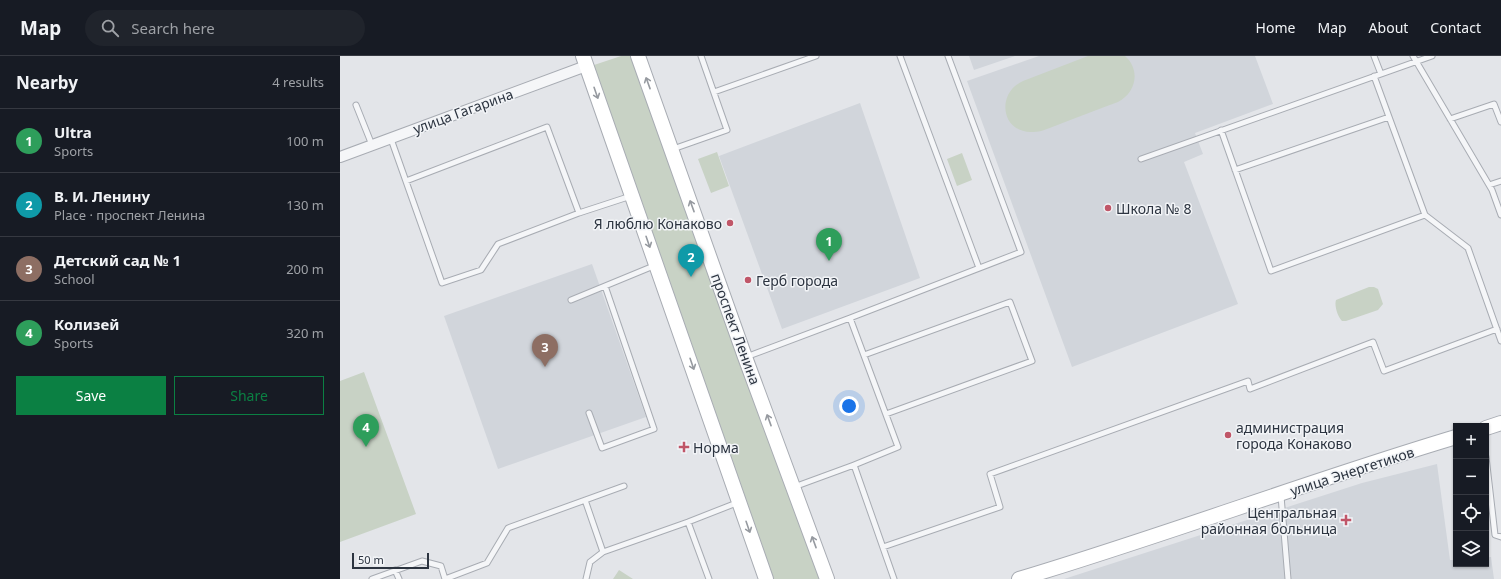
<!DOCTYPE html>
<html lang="en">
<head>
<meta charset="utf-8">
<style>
  body { margin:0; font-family:"Noto Sans",sans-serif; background:#20242c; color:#f1f3f6 }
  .controls { position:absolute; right:12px; bottom:12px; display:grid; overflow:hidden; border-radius:0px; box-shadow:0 1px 3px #0004 }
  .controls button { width:36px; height:36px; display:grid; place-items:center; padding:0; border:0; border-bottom:1px solid #363941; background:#171b24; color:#f1f3f6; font:20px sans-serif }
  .scale { position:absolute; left:12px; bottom:10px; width:77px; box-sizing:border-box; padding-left:4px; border:2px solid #2c3440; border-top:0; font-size:11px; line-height:14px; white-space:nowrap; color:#2c3440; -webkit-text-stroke:3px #f2f4f7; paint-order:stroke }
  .you { position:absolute; left:509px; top:350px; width:14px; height:14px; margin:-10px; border:3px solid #fff; border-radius:50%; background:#1a73e8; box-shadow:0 0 0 6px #1a73e833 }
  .badge { display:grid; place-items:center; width:26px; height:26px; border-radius:50%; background:#0b8043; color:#fff; font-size:13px; font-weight:700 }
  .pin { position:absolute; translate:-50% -33px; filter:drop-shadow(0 1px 2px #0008) }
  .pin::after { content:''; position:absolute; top:21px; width:14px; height:12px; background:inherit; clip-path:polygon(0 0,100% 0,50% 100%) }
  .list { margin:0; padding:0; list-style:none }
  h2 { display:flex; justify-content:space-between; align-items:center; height:52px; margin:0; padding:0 16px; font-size:17px }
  h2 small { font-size:13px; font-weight:400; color:#9ea1a6 }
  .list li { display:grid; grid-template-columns:26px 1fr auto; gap:12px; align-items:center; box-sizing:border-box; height:64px; padding:0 16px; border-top:1px solid #363941 }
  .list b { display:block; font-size:15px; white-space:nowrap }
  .list p { margin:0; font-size:13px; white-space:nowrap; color:#9ea1a6 }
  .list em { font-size:13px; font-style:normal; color:#9ea1a6 }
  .actions { display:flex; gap:8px; padding:12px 16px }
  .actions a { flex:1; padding:9px 0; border:1px solid #0b8043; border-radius:0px; text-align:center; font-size:14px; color:#0b8043 }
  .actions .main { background:#0b8043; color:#fff }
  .icon { flex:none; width:22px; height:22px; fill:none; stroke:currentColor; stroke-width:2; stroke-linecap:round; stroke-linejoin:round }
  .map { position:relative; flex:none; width:1161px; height:523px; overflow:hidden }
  header { display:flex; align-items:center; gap:24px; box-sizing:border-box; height:56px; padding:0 20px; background:#171b24; border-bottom:1px solid #363941 }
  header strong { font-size:19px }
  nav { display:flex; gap:22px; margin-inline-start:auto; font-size:14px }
  .search { width:280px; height:36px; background:#20242c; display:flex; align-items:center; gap:10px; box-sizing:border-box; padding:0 14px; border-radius:22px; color:#9ea1a6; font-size:15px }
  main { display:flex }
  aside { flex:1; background:#171b24 }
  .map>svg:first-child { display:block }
  .built { fill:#d1d5db }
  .green { fill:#c8d2c5 }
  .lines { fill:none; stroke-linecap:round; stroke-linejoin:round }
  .lane-casing { stroke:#a8acb3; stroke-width:7 }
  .street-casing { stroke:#a8acb3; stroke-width:12 }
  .secondary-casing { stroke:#a8acb3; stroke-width:16 }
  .lane { stroke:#f5f6f8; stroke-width:5 }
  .street { stroke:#f5f6f8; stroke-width:10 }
  .secondary { stroke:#fff; stroke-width:14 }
  .oneway { stroke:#969aa0 }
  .poi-dot { fill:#c05668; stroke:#f2f4f7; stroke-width:1.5 }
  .labels { text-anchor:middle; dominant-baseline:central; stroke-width:3; stroke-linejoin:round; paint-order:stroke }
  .street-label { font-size:14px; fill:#2c3440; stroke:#f2f4f7 }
  .poi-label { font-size:14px; fill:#2c3440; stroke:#f2f4f7; text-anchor:start }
</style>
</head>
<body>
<header>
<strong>Map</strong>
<div class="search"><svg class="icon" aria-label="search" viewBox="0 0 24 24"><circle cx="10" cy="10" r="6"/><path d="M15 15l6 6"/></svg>Search here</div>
<nav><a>Home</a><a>Map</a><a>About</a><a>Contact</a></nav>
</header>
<main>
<aside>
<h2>Nearby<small>4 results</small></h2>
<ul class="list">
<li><span class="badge" style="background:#2e9e5b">1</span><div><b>Ultra</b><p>Sports</p></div><em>100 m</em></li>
<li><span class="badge" style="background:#0f9aa8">2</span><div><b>В. И. Ленину</b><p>Place · проспект Ленина</p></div><em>130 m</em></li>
<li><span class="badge" style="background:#8d6e63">3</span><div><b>Детский сад № 1</b><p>School</p></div><em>200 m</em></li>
<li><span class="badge" style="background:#2e9e5b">4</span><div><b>Колизей</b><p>Sports</p></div><em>320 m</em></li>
</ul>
<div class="actions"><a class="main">Save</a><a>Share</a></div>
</aside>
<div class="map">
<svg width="1161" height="523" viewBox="0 0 1161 523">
  <rect width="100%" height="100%" fill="#e3e5e9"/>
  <path class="built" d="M 629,0 L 675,0 L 634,14 Z
    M 699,0 L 915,0 L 933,48 L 855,77 L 863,98 L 844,106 L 898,248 L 732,311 L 627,25 Z
    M 520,47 L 580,222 L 442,273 L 379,100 Z
    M 252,208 L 306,361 L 158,413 L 104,260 Z
    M 1097,408 L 1110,504 L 1116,504 L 1116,508 L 1146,508 L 1146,501 L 1151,501 L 1154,523 L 724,523 L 1022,427 Z"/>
  <path class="green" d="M 281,0 L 291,0 L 479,523 L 434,523 L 254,9 Z
    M 748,0 L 785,0 C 801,14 796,37 778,46 C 759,53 740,60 720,68 C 711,71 701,77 691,76 C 661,76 656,37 683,25 Z
    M 377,96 L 389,130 L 371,137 L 358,103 Z
    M 622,97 L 632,124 L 617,130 L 607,103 Z
    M 1029,231 L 1034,231 L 1038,233 L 1043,248 L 1038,254 L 1006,265 L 1002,265 C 998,261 994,250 996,244 Z
    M 24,316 L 76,458 L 0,486 L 0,325 Z
    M 279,514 L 293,523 L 273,523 Z"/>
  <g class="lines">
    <g class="lane-casing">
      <path id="lane" d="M 560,0 L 639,212
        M 1034,0 L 1041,18
        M 1073,0 L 1152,134 L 1161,159
        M 1034,20 L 1085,159 L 1128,192 L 1161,285
        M 374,36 L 476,0
        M 16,49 L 32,89
        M 1110,63 L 1154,48 L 1161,66
        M 881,74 L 931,215 L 1085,159
        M 51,83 L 102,227 L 141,214 L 158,188 L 239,157 L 291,140
        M 333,93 L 387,74 L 361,0
        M 801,103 L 1092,0
        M 895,114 L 1049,61
        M 66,125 L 207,71 L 239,157
        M 1149,129 L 1161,125
        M 231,244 L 316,209
        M 510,262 L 681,196 L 608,0
        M 524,299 L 670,246 L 692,305 L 546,358
        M 406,301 L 510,262 L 558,391 L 514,409
        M 249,357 L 262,392 L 314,373 L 265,230
        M 1146,401 L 1155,479 L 1161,481
        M 454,431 L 514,409 L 554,523
        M 941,440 L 948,523
        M 245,444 L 263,496
        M 348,466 L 369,523
        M 543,491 L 660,451 L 650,418 L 908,325 L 910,333 L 1033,286 L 1044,315 L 1157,273
        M 55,514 L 59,523
        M 32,523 L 82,505 L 101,510 L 105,523
        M 105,523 L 147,507 L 168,472 L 284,430
        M 246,523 L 250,506 L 263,496 L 348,466 L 399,446"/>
    </g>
    <g class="street-casing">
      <path id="street" d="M 0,101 L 246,10"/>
    </g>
    <g class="secondary-casing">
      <path id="secondary" d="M 243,0 L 426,523
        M 298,0 L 405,301 L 487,523
        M 1146,372 L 1161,367
        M 679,523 C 826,479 969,425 1116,381"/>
    </g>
    <use href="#lane" class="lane"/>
    <use href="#street" class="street"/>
    <use href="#secondary" class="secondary"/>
  </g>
  <defs><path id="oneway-shaft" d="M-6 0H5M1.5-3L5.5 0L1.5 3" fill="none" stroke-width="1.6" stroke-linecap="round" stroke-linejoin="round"/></defs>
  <g class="oneway">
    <use href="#oneway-shaft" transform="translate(308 27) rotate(-110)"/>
    <use href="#oneway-shaft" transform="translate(256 37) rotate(71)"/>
    <use href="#oneway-shaft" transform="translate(352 150) rotate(-110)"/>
    <use href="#oneway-shaft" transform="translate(308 186) rotate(71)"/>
    <use href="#oneway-shaft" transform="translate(352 308) rotate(71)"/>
    <use href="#oneway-shaft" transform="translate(429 364) rotate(-110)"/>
    <use href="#oneway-shaft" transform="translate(408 471) rotate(71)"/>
    <use href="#oneway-shaft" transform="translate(474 486) rotate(-110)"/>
  </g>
  <g class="poi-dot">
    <circle cx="768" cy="152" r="4"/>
    <circle cx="390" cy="167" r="4"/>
    <circle cx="408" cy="224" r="4"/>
    <circle cx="888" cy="379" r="4"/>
    <path d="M342 385h4v4h4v4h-4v4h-4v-4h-4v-4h4z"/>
    <path d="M1004 458h4v4h4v4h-4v4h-4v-4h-4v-4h4z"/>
  </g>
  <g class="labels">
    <g class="street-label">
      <text transform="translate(123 55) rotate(-20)">улица Гагарина</text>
      <text transform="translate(396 273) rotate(70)">проспект Ленина</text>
      <text transform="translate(1012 415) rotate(-18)">улица Энергетиков</text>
    </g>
    <g class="poi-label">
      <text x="776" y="152">Школа № 8</text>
      <text x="382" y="167" text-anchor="end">Я люблю Конаково</text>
      <text x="416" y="224">Герб города</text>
      <text x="896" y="371">администрация<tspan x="896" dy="16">города Конаково</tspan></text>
      <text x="353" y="391">Норма</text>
      <text x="997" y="456" text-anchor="end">Центральная<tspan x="997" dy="16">районная больница</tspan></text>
    </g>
  </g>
</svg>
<div class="controls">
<button>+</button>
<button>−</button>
<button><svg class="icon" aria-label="locate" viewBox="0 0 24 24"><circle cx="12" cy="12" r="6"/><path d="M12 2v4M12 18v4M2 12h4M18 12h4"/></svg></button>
<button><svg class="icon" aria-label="layers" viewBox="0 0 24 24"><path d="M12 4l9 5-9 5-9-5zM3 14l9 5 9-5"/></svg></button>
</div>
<div class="scale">50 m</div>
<div class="you"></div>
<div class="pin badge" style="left:489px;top:205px;background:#2e9e5b">1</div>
<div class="pin badge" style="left:351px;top:221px;background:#0f9aa8">2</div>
<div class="pin badge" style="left:205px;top:311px;background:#8d6e63">3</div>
<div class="pin badge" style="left:26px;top:391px;background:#2e9e5b">4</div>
</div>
</main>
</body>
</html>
